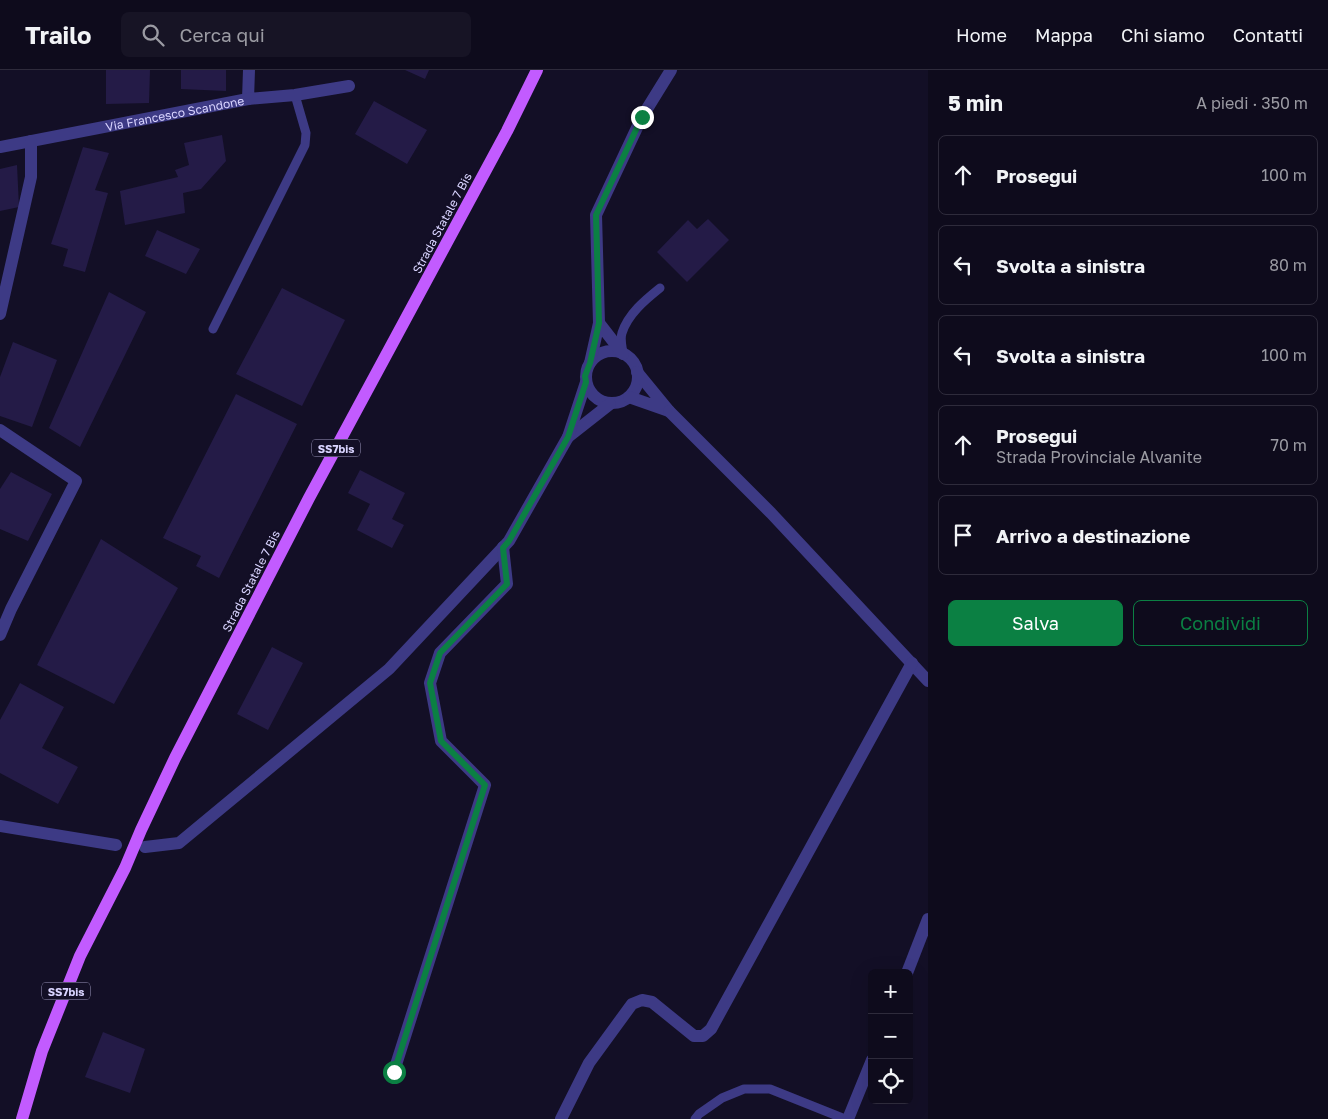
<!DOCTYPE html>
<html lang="it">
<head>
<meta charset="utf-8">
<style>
  body { margin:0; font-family:"Golos Text",sans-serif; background:#171425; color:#f1f3f6 }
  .controls { position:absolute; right:15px; bottom:15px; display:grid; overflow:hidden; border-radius:8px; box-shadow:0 5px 20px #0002 }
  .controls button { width:45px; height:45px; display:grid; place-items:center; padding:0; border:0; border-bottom:1px solid #2e2b3b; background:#0e0b1c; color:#f1f3f6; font:25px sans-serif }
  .stop { position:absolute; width:15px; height:15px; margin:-11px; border:4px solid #0b8043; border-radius:50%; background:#fff }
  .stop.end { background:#0b8043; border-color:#fff; box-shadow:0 1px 5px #0008 }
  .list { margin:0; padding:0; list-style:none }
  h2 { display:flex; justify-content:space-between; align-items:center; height:65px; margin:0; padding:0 20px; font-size:21px }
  h2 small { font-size:16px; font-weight:400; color:#9b9ba3 }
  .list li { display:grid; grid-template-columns:32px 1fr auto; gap:15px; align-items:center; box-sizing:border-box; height:80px; margin:0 10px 10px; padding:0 10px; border:1px solid #2e2b3b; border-radius:8px }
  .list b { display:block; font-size:19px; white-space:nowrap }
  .list p { margin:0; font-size:16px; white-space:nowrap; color:#9b9ba3 }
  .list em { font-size:16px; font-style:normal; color:#9b9ba3 }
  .actions { display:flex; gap:10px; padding:15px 20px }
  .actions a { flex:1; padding:11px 0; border:1px solid #0b8043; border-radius:8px; text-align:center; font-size:18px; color:#0b8043 }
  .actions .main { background:#0b8043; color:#fff }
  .icon { flex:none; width:28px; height:28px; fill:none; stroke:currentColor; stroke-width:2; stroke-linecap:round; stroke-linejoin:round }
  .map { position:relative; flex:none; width:928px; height:1049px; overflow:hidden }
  header { display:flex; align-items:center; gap:30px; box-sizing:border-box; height:70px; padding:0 25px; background:#0e0b1c; border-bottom:1px solid #2e2b3b }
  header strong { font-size:24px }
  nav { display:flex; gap:28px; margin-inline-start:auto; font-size:18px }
  .search { width:350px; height:45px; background:#171425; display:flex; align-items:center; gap:12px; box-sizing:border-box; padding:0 18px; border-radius:8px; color:#9b9ba3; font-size:19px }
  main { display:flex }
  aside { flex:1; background:#0e0b1c }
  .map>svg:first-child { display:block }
  .building { fill:#241b47 }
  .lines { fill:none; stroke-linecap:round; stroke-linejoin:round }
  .lane { stroke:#3d3a85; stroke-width:9 }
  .street { stroke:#3d3a85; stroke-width:12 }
  .primary { stroke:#c25bff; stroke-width:12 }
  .route { stroke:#0b8043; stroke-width:6 }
  .labels { text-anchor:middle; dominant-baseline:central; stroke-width:4; stroke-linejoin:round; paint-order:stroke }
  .shield { fill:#130f26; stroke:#9e99be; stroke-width:1 }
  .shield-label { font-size:11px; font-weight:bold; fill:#d9d4ff }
  .street-label { font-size:12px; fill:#d9d4ff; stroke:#130f26 }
</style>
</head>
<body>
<header>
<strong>Trailo</strong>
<div class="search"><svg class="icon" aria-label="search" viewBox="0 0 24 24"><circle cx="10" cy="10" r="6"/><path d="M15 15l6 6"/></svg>Cerca qui</div>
<nav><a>Home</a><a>Mappa</a><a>Chi siamo</a><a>Contatti</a></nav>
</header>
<main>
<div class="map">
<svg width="928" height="1049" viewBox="0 0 928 1049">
  <rect width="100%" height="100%" fill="#130f26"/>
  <path class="building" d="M 106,0 L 150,0 L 149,33 L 106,34 Z
    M 181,0 L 226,0 L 226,21 L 181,19 Z
    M 405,0 L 429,0 L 425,9 Z
    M 374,31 L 427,60 L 407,94 L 355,64 Z
    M 222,65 L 226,91 L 201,119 L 183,123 L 185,143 L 125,155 L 120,121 L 178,107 L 175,100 L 189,95 L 184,73 Z
    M 83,77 L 109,83 L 95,120 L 108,123 L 85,202 L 63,196 L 68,179 L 51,174 Z
    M 17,95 L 19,137 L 0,141 L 0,99 Z
    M 708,149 L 729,170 L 687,212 L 657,182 L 688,150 L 697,159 Z
    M 157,160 L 200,179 L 186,204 L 145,186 Z
    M 282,218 L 345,250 L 302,336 L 236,304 Z
    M 109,222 L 146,242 L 80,377 L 49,358 Z
    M 13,272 L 57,290 L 32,357 L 0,346 L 0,307 Z
    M 236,324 L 297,354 L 219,508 L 196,496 L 201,486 L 163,468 Z
    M 360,400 L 405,423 L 392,449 L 404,455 L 392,478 L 357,460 L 370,434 L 348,423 Z
    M 11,402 L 52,424 L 28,471 L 0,459 L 0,419 Z
    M 101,469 L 178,518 L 114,634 L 37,595 Z
    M 272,577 L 303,593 L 268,660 L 237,644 Z
    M 20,613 L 64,637 L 42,678 L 78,697 L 58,734 L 0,703 L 0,650 Z
    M 103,962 L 145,979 L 130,1023 L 85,1007 Z"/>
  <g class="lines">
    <path class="lane" d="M 213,259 L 305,75 L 306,63 L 295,25
      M 623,283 C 622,277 620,269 622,263 C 628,244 645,230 660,218
      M 695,1049 L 699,1044 L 722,1028 L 744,1019 L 770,1019 L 845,1049"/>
    <g class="street">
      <path d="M 248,29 L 249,0"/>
      <path id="s1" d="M 0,77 L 248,29 L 295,25 L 349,16"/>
      <path d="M 0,244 L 31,107 L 31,71"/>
      <path d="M 599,253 L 596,145 L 642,47 L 671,0"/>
      <circle cx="612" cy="307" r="26"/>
      <path d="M 590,293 L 599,253 L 623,284"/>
      <path d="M 629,327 L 669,341 L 637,302"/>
      <path d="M 669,341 L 771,443 L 928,611"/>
      <path d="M 0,360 L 76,411 L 11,539 L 0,565"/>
      <path d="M 568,367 L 610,334"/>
      <path d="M 0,756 L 116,775"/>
      <path d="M 145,777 L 179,773 L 389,599 L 509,471 L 568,367 L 586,312"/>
      <path d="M 907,903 L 928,849"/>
      <path d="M 394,1001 L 485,715 L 441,671 L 430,613 L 440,583 L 507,514 L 503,477"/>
      <path d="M 561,1049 L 589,993 L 632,934 L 642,930 L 652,932 L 694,966 L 703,966 L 711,959 L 912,593"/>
      <path d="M 848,1049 L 872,990"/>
    </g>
    <path class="primary" d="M 22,1049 L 42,981 L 80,886 L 125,798 L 141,760 L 175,688 L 309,428 L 507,61 L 537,0"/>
  </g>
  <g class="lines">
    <path class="route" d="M 394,1002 L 485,715 L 441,671 L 430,613 L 440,583 L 507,514 L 503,478 L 509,471 L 568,367 L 586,312 L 585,306 L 590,293 L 599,253 L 596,145 L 642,47"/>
  </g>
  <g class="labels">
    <g class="shield">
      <rect x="312" y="369.5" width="48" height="17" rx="4"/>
      <rect x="42" y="912.5" width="48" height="17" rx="4"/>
    </g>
    <g class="shield-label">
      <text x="336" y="378">SS7bis</text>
      <text x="66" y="921">SS7bis</text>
    </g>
    <g class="street-label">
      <text stroke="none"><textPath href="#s1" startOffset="178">Via Francesco Scandone</textPath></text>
      <text transform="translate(442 153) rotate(-62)">Strada Statale 7 Bis</text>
      <text transform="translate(251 511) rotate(-63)">Strada Statale 7 Bis</text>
    </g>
  </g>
</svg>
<div class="controls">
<button>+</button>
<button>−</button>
<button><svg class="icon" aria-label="locate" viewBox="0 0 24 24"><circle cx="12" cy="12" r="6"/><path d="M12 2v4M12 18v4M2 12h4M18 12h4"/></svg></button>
</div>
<div class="stop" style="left:394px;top:1002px"></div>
<div class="stop end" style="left:642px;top:47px"></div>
</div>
<aside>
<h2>5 min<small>A piedi · 350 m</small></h2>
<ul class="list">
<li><svg class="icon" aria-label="ahead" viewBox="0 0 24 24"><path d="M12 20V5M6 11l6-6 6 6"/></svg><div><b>Prosegui</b></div><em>100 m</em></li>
<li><svg class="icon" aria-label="left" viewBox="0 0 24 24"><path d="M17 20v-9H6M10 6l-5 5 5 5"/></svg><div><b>Svolta a sinistra</b></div><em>80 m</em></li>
<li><svg class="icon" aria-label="left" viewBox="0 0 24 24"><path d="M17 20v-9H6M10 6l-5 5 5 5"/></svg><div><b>Svolta a sinistra</b></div><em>100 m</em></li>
<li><svg class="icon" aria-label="ahead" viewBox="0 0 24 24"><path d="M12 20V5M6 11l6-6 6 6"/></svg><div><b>Prosegui</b><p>Strada Provinciale Alvanite</p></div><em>70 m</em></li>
<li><svg class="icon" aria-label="arrive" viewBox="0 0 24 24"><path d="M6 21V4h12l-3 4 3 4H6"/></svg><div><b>Arrivo a destinazione</b></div></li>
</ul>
<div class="actions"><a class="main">Salva</a><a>Condividi</a></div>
</aside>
</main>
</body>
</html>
